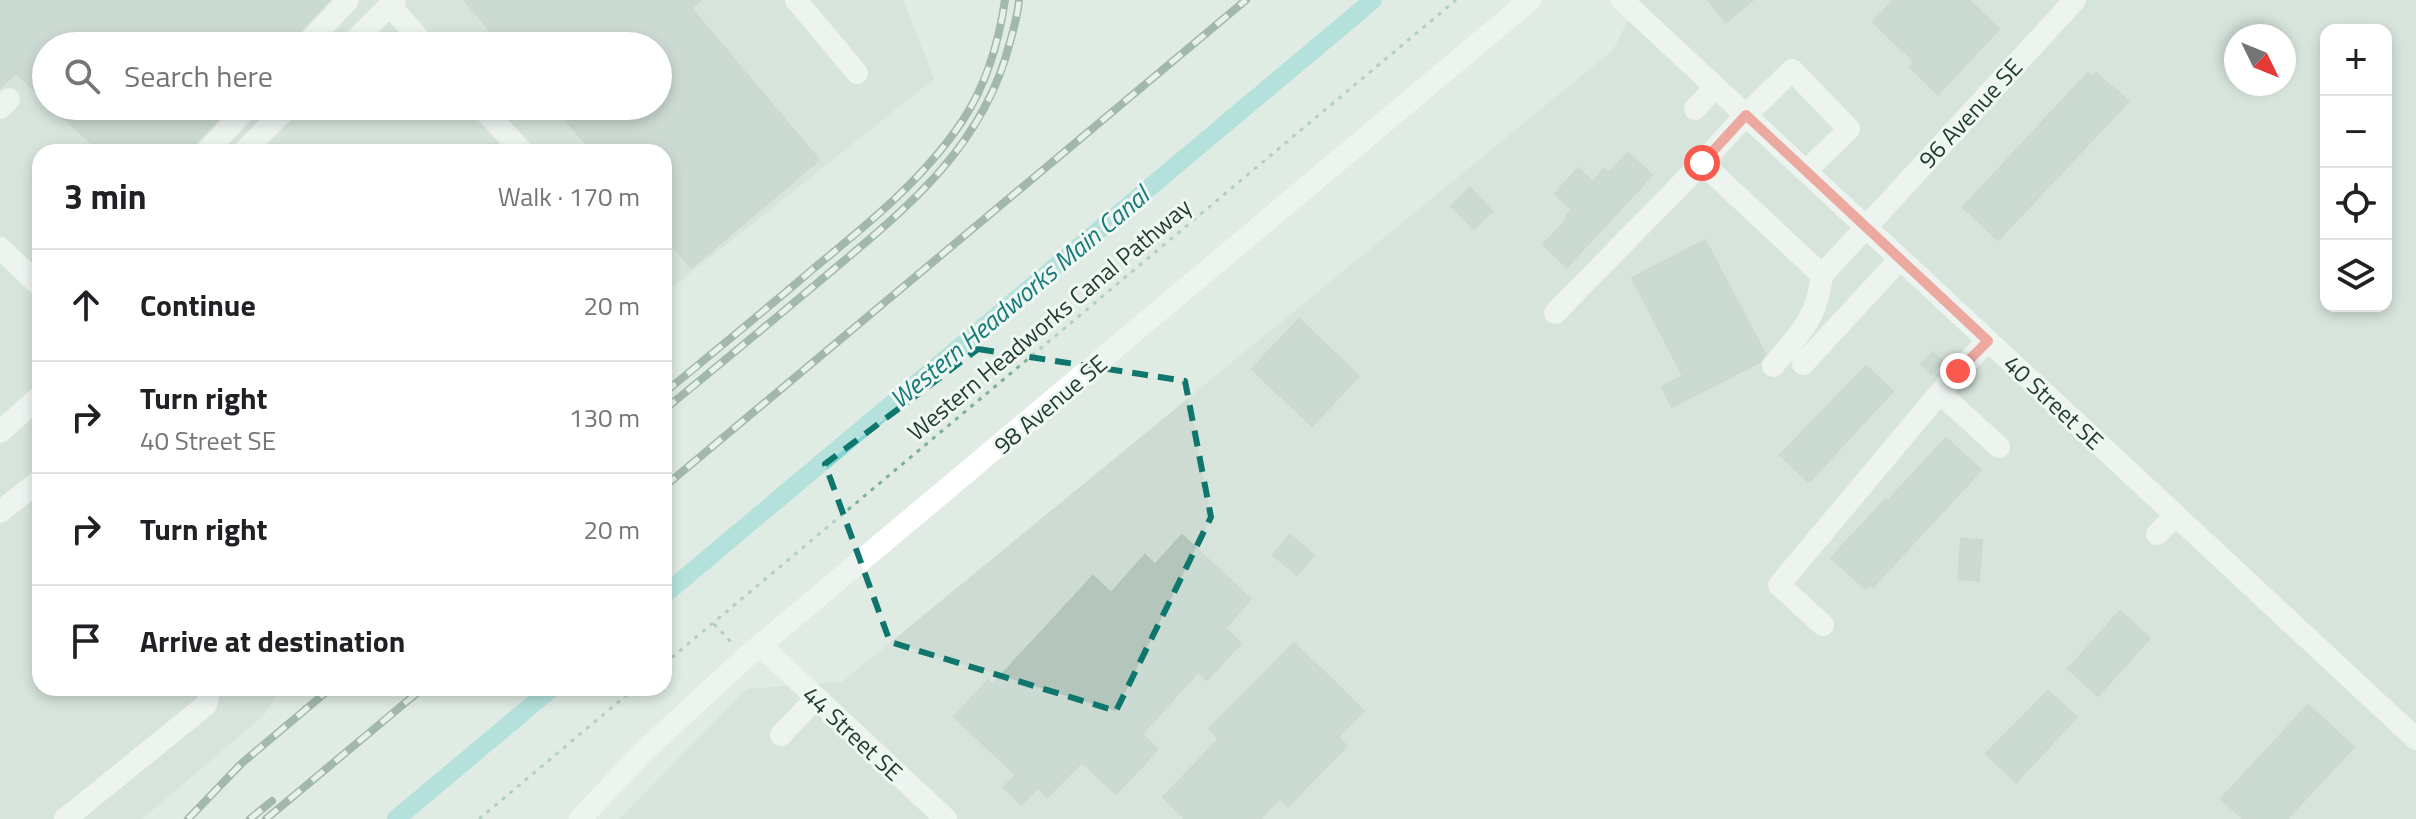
<!DOCTYPE html>
<html lang="en">
<head>
<meta charset="utf-8">
<style>
  body { margin:0; font-family:"Titillium Web",sans-serif; background:#f2f2f2; color:#202124 }
  .controls { position:absolute; right:24px; top:24px; display:grid; overflow:hidden; border-radius:16px; box-shadow:0 4px 12px #0003 }
  .controls button { width:72px; height:72px; display:grid; place-items:center; padding:0; border:0; border-bottom:2px solid #e0e0e0; background:#fff; color:#202124; font:40px sans-serif }
  .compass { position:absolute; left:2224px; top:24px; width:72px; height:72px; border-radius:50%; background:#fff; box-shadow:0 4px 12px #0003; rotate:133deg }
  .stop { position:absolute; width:24px; height:24px; margin:-18px; border:6px solid #fa594e; border-radius:50%; background:#fff }
  .stop.end { background:#fa594e; border-color:#fff; box-shadow:0 2px 8px #0008 }
  .list { margin:0; padding:0; list-style:none }
  h2 { display:flex; justify-content:space-between; align-items:center; height:104px; margin:0; padding:0 32px; font-size:34px }
  h2 small { font-size:26px; font-weight:400; color:#757577 }
  .list li { display:grid; grid-template-columns:52px 1fr auto; gap:24px; align-items:center; box-sizing:border-box; height:112px; padding:0 32px; border-top:2px solid #e0e0e0 }
  .list b { display:block; font-size:30px; white-space:nowrap }
  .list p { margin:0; font-size:26px; white-space:nowrap; color:#757577 }
  .list em { font-size:26px; font-style:normal; color:#757577 }
  .icon { flex:none; width:44px; height:44px; fill:none; stroke:currentColor; stroke-width:2; stroke-linecap:round; stroke-linejoin:round }
  .map { position:relative; flex:none; width:2416px; height:819px; overflow:hidden }
  .search { position:absolute; background:#fff; box-shadow:0 4px 12px #0003; left:32px; top:32px; width:640px; height:88px; display:flex; align-items:center; gap:20px; box-sizing:border-box; padding:0 28px; border-radius:44px; color:#757577; font-size:30px }
  .panel { position:absolute; background:#fff; box-shadow:0 4px 12px #0003; left:32px; top:144px; width:640px; height:552px; border-radius:24px }
  .map>svg:first-child { display:block }
  .built { fill:#cddbd2; fill-rule:evenodd }
  .lines { fill:none; stroke-linecap:round; stroke-linejoin:round }
  .canal { stroke:#83d4d2; stroke-width:18 }
  .building { fill:#b4c6bc; stroke:#b1c5b9; stroke-width:2 }
  .path { stroke:#7db197; stroke-width:3; stroke-dasharray:4 6; stroke-linecap:butt }
  .minor { stroke:#fff; stroke-width:22 }
  .rail-casing { stroke:#59786a; stroke-width:8 }
  .rail { stroke:#eff8f2; stroke-width:5; stroke-dasharray:15; stroke-linecap:butt }
  .route { stroke:#fa594e; stroke-width:10 }
  .marked { fill:none; stroke:#0f766e; stroke-width:6; stroke-dasharray:16 10; stroke-linejoin:round }
  .labels { text-anchor:middle; dominant-baseline:central; stroke-width:6; stroke-linejoin:round; paint-order:stroke }
  .street-label { font-size:24px; fill:#1f3c2f; stroke:#eff8f2 }
  .water-label { font-size:26px; font-style:italic; fill:#167b7a; stroke:#eff8f2 }
</style>
</head>
<body>
<div class="map">
<svg width="2416" height="819" viewBox="0 0 2416 819">
  <rect width="100%" height="100%" fill="#dfebe3"/>
  <path class="built" d="M 0,0 L 903,0 L 934,79 L 664,294 L 664,152 L 40,152 L 40,688 L 281,688 L 265,714 L 142,819 L 0,819 ZM 46,46 L 658,46 L 658,106 L 46,106 Z
    M 1638,0 L 2416,0 L 2416,819 L 619,819 L 747,689 L 842,682 L 1613,50 ZM 2326,30 L 2386,30 L 2386,306 L 2326,306 ZM 2236,36 L 2284,36 L 2284,84 L 2236,84 Z"/>
  <g class="lines">
    <path class="canal" d="M 664,595 L 1373,0
      M 396,819 L 552,688"/>
  </g>
  <path class="building" d="M 0,0 L 329,0 L 295,36 L 291,46 L 46,46 L 46,101 L 16,73 L 0,88 Z
    M 464,0 L 701,0 L 691,8 L 819,160 L 691,268 L 664,236 L 664,152 L 593,152 L 554,106 L 658,106 L 658,46 L 503,46 Z
    M 1708,0 L 1753,0 L 1726,22 Z
    M 1894,0 L 1969,0 L 1999,29 L 1938,94 L 1910,67 L 1915,62 L 1873,22 Z
    M 2088,73 L 2092,77 L 2096,73 L 2129,101 L 1998,240 L 1963,207 Z
    M 51,106 L 230,106 L 196,142 L 192,152 L 101,152 Z
    M 1628,153 L 1652,175 L 1567,267 L 1543,245 L 1568,218 L 1566,216 L 1572,210 L 1555,194 L 1578,168 L 1593,182 L 1604,169 L 1609,173 Z
    M 1470,188 L 1492,211 L 1474,229 L 1451,206 Z
    M 1705,240 L 1765,354 L 1760,362 L 1672,407 L 1662,387 L 1683,376 L 1632,278 Z
    M 1299,319 L 1359,376 L 1312,426 L 1252,369 Z
    M 1933,352 L 1943,362 L 1931,374 L 1921,364 Z
    M 1866,366 L 1893,391 L 1809,482 L 1780,455 Z
    M 1946,438 L 1981,470 L 1873,587 L 1870,584 L 1866,589 L 1831,558 L 1886,499 L 1888,501 Z
    M 1182,535 L 1251,599 L 1225,628 L 1241,643 L 1207,680 L 1198,672 L 1142,734 L 1158,749 L 1116,794 L 1082,762 L 1047,797 L 1038,788 L 1021,804 L 1004,787 L 1016,775 L 954,717 L 988,680 L 993,684 L 1093,576 L 1111,593 L 1145,555 L 1155,565 Z
    M 1290,535 L 1314,555 L 1297,575 L 1273,555 Z
    M 1961,539 L 1982,540 L 1979,581 L 1958,579 Z
    M 2120,611 L 2150,638 L 2098,696 L 2068,669 Z
    M 1294,643 L 1364,711 L 1338,737 L 1347,746 L 1288,806 L 1280,798 L 1260,819 L 1185,819 L 1163,797 L 1219,739 L 1209,729 Z
    M 2048,691 L 2077,717 L 2016,782 L 1986,754 Z
    M 2308,705 L 2354,747 L 2287,819 L 2243,819 L 2221,799 Z"/>
  <g class="lines">
    <path class="path" d="M 714,624 L 733,644
      M 664,664 L 1456,0
      M 479,819 L 635,688"/>
    <path class="minor" d="M 796,0 L 857,73
      M 1622,0 L 2416,739
      M 390,6 L 426,46
      M 305,46 L 348,0
      M 349,46 L 395,0
      M 480,106 L 523,152
      M 0,108 L 9,99
      M 1695,109 L 1715,87
      M 206,152 L 249,106
      M 243,152 L 289,106
      M 1806,171 L 1849,129 L 1792,70 L 1746,115 L 1702,163 L 1822,275
      M 0,248 L 40,286
      M 1555,313 L 1702,163
      M 1803,364 L 1900,259
      M 1773,366 C 1800,333 1817,319 1822,275 L 2075,0
      M 1940,393 L 1999,447
      M 0,432 L 40,396
      M 0,512 L 40,480
      M 2157,534 L 2176,515
      M 1823,625 L 1779,585 L 1958,371 L 1988,341
      M 761,646 L 946,819
      M 781,735 L 816,698
      M 65,819 L 206,705 L 210,688
      M 580,819 L 643,752 L 745,658 L 1530,0"/>
    <g class="rail-casing">
      <path id="rail" d="M 664,393 C 714,352 764,311 813,269 C 868,224 924,179 963,120 C 986,85 999,41 1005,0
        M 664,410 C 714,369 765,327 815,285 C 898,215 982,153 1010,42 C 1014,28 1018,14 1019,0
        M 664,487 L 1246,0
        M 188,819 L 242,763 L 331,688
        M 250,819 L 272,801
        M 266,819 L 423,688"/>
    </g>
    <use href="#rail" class="rail"/>
  </g>
  <g class="lines">
    <path class="route" d="M 1702,163 L 1746,115 L 1988,341 L 1958,371"/>
  </g>
  <path d="M0 0H2416V819H0ZM 978,349 L 1185,381 L 1211,517 L 1116,711 L 890,642 L 825,464 Z" fill="#dfebe3" fill-opacity=".55" fill-rule="evenodd"/>
  <path class="marked" d="M 978,349 L 1185,381 L 1211,517 L 1116,711 L 890,642 L 825,464 Z"/>
  <g class="labels">
    <g class="street-label">
      <text transform="translate(1970 113) rotate(-47)">96 Avenue SE</text>
      <text transform="translate(1049 319) rotate(-40)">Western Headworks Canal Pathway</text>
      <text transform="translate(2054 402) rotate(43)">40 Street SE</text>
      <text transform="translate(1050 404) rotate(-40)">98 Avenue SE</text>
      <text transform="translate(853 733) rotate(43)">44 Street SE</text>
    </g>
    <g class="water-label">
      <text transform="translate(1019 297) rotate(-40)">Western Headworks Main Canal</text>
    </g>
  </g>
</svg>
<div class="controls">
<button>+</button>
<button>−</button>
<button><svg class="icon" aria-label="locate" viewBox="0 0 24 24"><circle cx="12" cy="12" r="6"/><path d="M12 2v4M12 18v4M2 12h4M18 12h4"/></svg></button>
<button><svg class="icon" aria-label="layers" viewBox="0 0 24 24"><path d="M12 4l9 5-9 5-9-5zM3 14l9 5 9-5"/></svg></button>
</div>
<svg class="compass" viewBox="-18 -18 36 36"><path d="M0-13l5 13h-10z" fill="#e53935"/><path d="M0 13l5-13h-10z" fill="#757577"/></svg>
<div class="stop" style="left:1702px;top:163px"></div>
<div class="stop end" style="left:1958px;top:371px"></div>
<div class="search"><svg class="icon" aria-label="search" viewBox="0 0 24 24"><circle cx="10" cy="10" r="6"/><path d="M15 15l6 6"/></svg>Search here</div>
<section class="panel">
<h2>3 min<small>Walk · 170 m</small></h2>
<ul class="list">
<li><svg class="icon" aria-label="ahead" viewBox="0 0 24 24"><path d="M12 20V5M6 11l6-6 6 6"/></svg><div><b>Continue</b></div><em>20 m</em></li>
<li><svg class="icon" aria-label="right" viewBox="0 0 24 24"><path d="M7 20v-9h11M14 6l5 5-5 5"/></svg><div><b>Turn right</b><p>40 Street SE</p></div><em>130 m</em></li>
<li><svg class="icon" aria-label="right" viewBox="0 0 24 24"><path d="M7 20v-9h11M14 6l5 5-5 5"/></svg><div><b>Turn right</b></div><em>20 m</em></li>
<li><svg class="icon" aria-label="arrive" viewBox="0 0 24 24"><path d="M6 21V4h12l-3 4 3 4H6"/></svg><div><b>Arrive at destination</b></div></li>
</ul>
</section>
</div>
</body>
</html>
